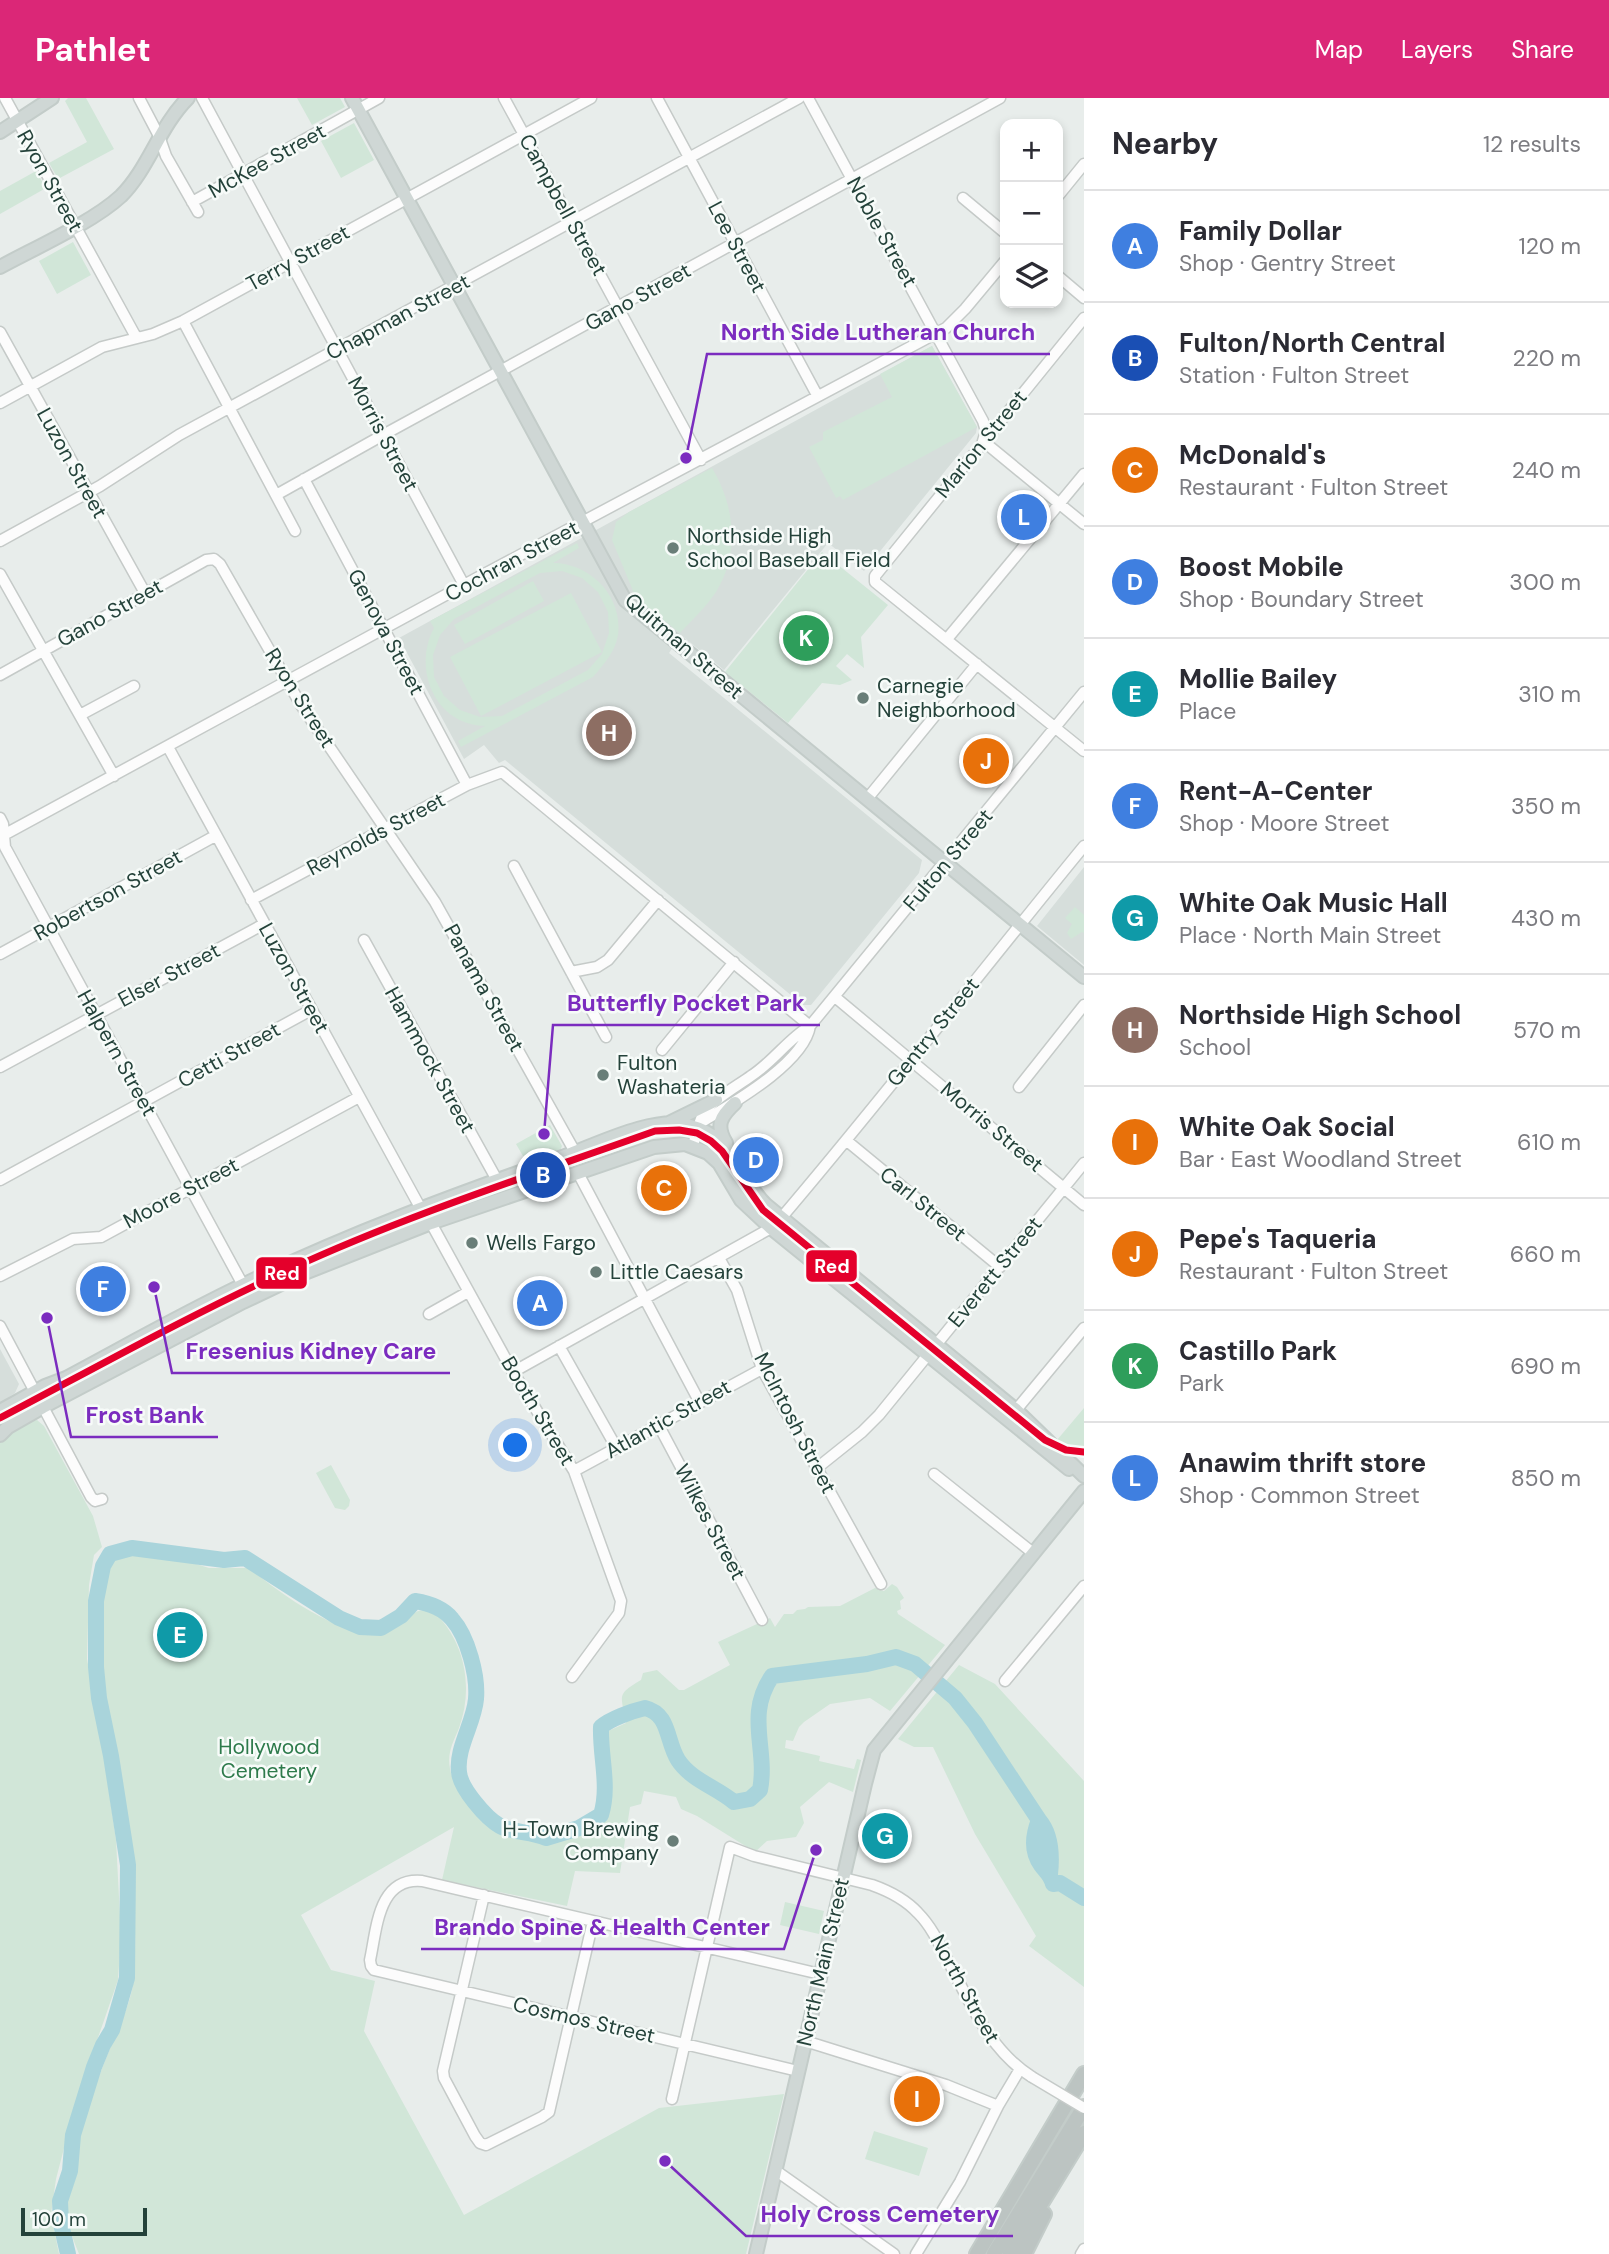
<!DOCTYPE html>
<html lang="en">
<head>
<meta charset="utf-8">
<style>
  body { margin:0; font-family:"DM Sans",sans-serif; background:#f7f7f7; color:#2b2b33 }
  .controls { position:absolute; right:21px; top:21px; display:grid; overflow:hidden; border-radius:14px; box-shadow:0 4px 10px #0003 }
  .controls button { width:63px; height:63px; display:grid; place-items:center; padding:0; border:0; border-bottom:2px solid #e1e1e2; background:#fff; color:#2b2b33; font:35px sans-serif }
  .scale { position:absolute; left:21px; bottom:18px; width:126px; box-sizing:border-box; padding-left:7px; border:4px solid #24423a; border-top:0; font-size:19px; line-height:24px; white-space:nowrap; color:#24423a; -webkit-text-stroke:5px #f7fbf9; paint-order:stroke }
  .you { position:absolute; left:516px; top:1348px; width:24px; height:24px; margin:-18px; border:5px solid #fff; border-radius:50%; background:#1a73e8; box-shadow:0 0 0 10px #1a73e833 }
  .badge { display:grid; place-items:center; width:46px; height:46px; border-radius:50%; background:#db2777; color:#fff; font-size:23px; font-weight:700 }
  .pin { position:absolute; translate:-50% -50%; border:4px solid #fff; box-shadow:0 2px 7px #0006 }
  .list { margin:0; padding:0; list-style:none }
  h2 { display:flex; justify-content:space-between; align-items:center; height:91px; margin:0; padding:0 28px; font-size:30px }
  h2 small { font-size:23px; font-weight:400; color:#7c7c81 }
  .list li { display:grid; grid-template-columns:46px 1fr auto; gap:21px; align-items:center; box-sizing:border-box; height:112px; padding:0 28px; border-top:2px solid #e1e1e2 }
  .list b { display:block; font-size:26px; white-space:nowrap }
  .list p { margin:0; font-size:23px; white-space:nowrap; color:#7c7c81 }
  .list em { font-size:23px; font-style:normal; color:#7c7c81 }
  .icon { flex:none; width:38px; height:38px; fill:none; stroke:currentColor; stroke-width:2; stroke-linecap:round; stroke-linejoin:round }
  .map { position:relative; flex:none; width:1084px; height:2156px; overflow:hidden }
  header { display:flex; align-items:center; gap:42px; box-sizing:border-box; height:98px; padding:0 35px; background:#db2777; color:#fff }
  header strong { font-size:33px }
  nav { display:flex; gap:38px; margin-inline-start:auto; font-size:24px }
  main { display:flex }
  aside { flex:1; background:#fff }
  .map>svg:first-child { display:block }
  .built { fill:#d6dedb }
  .green { fill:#d1e6d8; fill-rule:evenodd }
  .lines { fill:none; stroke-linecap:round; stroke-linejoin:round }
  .river { stroke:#a9d4db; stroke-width:16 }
  .minor-casing { stroke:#c5cac8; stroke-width:13 }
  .major-casing { stroke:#c3ccc9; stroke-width:16 }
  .highway-casing { stroke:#c3ccc9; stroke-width:18 }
  .minor { stroke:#fcfcfc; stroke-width:10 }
  .major { stroke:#cfd7d5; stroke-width:12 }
  .highway { stroke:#bcc4c2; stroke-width:14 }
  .minor-bridge-casing { stroke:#c5cac8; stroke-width:13; stroke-linecap:butt }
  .minor-bridge { stroke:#fcfcfc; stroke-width:10 }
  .rail-1-casing { stroke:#f7fbf9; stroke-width:12 }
  .rail-1 { stroke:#e4002b; stroke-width:7 }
  .poi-dot { fill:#697e78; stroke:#f7fbf9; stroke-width:2.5 }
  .labels { text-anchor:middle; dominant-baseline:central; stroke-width:5; stroke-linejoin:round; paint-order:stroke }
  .street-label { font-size:21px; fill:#24423a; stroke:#f7fbf9 }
  .poi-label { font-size:21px; fill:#24423a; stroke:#f7fbf9; text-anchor:start }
  .park-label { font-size:21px; fill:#2d7a4b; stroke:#f7fbf9 }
  .leader { fill:none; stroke:#7b2cbf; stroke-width:2.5 }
  .callout-dot { fill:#7b2cbf; stroke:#f7fbf9; stroke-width:2.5 }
  .callout-label { font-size:23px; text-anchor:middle; font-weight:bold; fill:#7b2cbf; stroke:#f7fbf9; stroke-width:5; stroke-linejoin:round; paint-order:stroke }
  .line-badge { stroke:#f7fbf9; stroke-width:2.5 }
  .badge-label { font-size:19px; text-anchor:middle; font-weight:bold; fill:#fff }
</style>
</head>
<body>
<header>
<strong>Pathlet</strong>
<nav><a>Map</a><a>Layers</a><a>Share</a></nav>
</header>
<main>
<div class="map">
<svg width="1084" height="2156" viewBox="0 0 1084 2156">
  <rect width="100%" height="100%" fill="#e8edeb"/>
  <path class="built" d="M 932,248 L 977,329 L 976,335 L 864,473 L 828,445 L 724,572 L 681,537 L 669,555 L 922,762 L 919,775 L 811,907 L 803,907 L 505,662 L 499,665 L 484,647 L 464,661 L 399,540 Z
    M 1084,769 L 1084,867 L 1037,828 Z
    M 0,1251 L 19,1286 L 15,1295 L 0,1305 Z"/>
  <path class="green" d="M 68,0 L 86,0 L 114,51 L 58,81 L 49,65 L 87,44 L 65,3 Z
    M 297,0 L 340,0 L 345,9 L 312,27 Z
    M 354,25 L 374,62 L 341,80 L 321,43 Z
    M 36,73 L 46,90 L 0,116 L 0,93 Z
    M 73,144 L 91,177 L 57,196 L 39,163 Z
    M 932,248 L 977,329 L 843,402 L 840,398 L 836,400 L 809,349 L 823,342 L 823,334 L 892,299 L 880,276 Z
    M 712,370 C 735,408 740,455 716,494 C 706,509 692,522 680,535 L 636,500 L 612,442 L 616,424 L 629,414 Z
    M 577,445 L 579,450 L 553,465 C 590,465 623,498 618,537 C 615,554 604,566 593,579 L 461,649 L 458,643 L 485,628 C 435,627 412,571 434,530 L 430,523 ZM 562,473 L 582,480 L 598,494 L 608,514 L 609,535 L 602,556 L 588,572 L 502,618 L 480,619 L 460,612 L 444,598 L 434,579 L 433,557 L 440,537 L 454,521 L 540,475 Z
    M 822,454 L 888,507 L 861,539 L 864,570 L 847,556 L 836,568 L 852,582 L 840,587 L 822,585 L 788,625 L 725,574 Z
    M 533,483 L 544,503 L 465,546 L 454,527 Z
    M 571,495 L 602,554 L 481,618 L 450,559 Z
    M 1075,809 L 1084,817 L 1084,835 L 1082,834 L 1071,841 L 1067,835 L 1072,826 L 1065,820 Z
    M 550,1027 L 562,1048 L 559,1055 L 527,1065 L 516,1046 Z
    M 1084,1310 L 1084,1349 L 1071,1348 L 1057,1342 Z
    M 37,1322 L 44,1328 L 93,1418 L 102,1449 L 94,1457 L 89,1487 L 87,1561 L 101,1637 L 116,1742 L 121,1837 L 118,1882 L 77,2000 L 56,2081 L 51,2116 L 59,2156 L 0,2156 L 0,1344 C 11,1334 21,1324 37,1322 Z
    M 331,1367 L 350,1402 L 349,1408 L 345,1412 L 335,1410 L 316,1375 Z
    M 132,1455 L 170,1458 L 209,1470 L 250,1470 C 277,1494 341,1539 378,1535 C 394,1533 403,1521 416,1514 C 420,1512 427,1512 432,1512 C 465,1542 474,1589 459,1630 C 453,1645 447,1654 450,1671 C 455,1698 483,1718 502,1737 L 512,1732 L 539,1737 L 543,1743 L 549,1742 L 562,1734 L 585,1734 L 585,1729 L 609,1706 L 604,1635 L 626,1625 C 621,1596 616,1597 641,1582 L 643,1575 L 657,1572 L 679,1592 L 684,1592 L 730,1567 L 718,1544 L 770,1520 L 775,1529 L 784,1516 L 793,1516 L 797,1512 L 805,1511 L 808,1509 L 840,1508 L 875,1490 L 884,1493 L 892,1486 L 897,1489 L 904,1500 L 900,1503 L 901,1511 L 897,1513 L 898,1516 L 945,1547 L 890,1613 L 870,1600 L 830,1606 L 804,1624 L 799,1629 L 793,1643 L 786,1642 L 785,1650 L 820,1658 L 819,1663 L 854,1671 L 857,1661 L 861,1662 L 853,1694 L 829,1684 L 800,1709 L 804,1725 L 796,1739 L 767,1743 L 755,1754 L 697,1718 L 681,1711 L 676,1699 L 644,1693 L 641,1706 L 630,1709 L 620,1775 L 575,1773 L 567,1808 L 442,1782 L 454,1729 L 301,1817 L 331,1872 L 375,1883 L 364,1933 L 464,2117 L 659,2010 L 784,1996 L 746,2156 L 79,2156 C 74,2143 68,2130 67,2116 C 64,2078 92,1994 107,1958 C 116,1935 133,1902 134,1878 C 138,1819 131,1762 122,1704 C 111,1631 87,1529 113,1458 Z
    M 959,1567 L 995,1586 L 1084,1683 L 1084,1889 L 1029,1848 L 1036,1838 L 975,1736 L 933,1649 L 914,1649 L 898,1641 Z
    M 785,1804 L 824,1813 L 819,1836 L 780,1827 Z
    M 874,2033 L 928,2050 L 919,2078 L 865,2061 Z"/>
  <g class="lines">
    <path class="river" d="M 1039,1722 C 1051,1736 1052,1758 1050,1776
      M 68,2156 L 61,2126 L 60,2103 L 70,2073 L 73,2037 L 94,1969 L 103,1947 L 112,1932 L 127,1880 L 128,1767 L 111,1658 L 99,1600 L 96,1569 L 96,1503 L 103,1468 L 110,1456 L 132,1450 L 224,1462 L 245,1460 L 339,1520 L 360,1529 L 381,1530 L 401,1518 L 415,1503 C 428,1505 443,1510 452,1521 C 468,1539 478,1578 476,1601 C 474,1625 456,1650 459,1674 C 460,1690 486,1720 500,1728 C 509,1734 533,1734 546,1740 L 579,1730 L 601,1717 C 610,1688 600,1659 601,1629 C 610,1621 632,1613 645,1610 C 670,1616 666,1643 678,1662 C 691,1682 716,1689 734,1704 L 750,1701 L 760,1692 C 768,1650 745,1618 772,1578 L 867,1566 L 896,1559 L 915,1566 L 955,1600 L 975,1625 L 1039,1722 C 1033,1737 1031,1753 1041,1767 C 1046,1774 1051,1777 1053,1786 L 1060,1785 L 1084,1800"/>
    <g class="minor-casing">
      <path id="minor" d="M 5,0 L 136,239
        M 139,0 L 159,38 L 166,58 L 198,114
        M 202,0 L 464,487
        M 504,0 L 701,362
        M 657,0 L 817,297
        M 808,0 L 983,323 L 986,333 L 983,343 L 1084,426
        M 1058,98 L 1084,66
        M 963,100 L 1005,135
        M 192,104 L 379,0
        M 1058,178 L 1084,200
        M 1084,220 L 875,478 L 875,484 L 1084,653
        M 183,223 L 295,433
        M 0,234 L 145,495
        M 0,305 L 102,249 L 153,236 L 183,223 L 591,0
        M 304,381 L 467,687
        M 276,397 L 383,337 L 1000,0
        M 0,443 L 100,388 L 179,337 L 799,0
        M 0,476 L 114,678
        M 947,541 L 1084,376
        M 0,577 L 206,462 L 214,461 L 220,466 L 301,607 L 435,804 L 575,1054
        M 80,617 L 134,588
        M 168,649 L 421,1111
        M 867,701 L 977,566
        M 0,720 L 3,726 L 5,749 L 243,1187
        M 0,739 L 464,487 L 946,230 L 965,211 L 1005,163
        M 514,768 L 606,939
        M 251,802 L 467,687 L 502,674 L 810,928
        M 364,842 L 497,1082
        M 0,856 L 215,738
        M 571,874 L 597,869 L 608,862 L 658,802
        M 835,899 L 1084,1107
        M 662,952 L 734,864
        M 0,969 L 264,826
        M 1019,989 L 1084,907
        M 702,1024 C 733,1005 804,965 810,928
        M 847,1043 L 1000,1169
        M 693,1047 C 696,1038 699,1024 703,1016 C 710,1003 739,987 751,978 C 773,964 788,941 810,928 L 1084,594
        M 578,1075 L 699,1303
        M 0,1082 L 311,912
        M 782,1119 C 885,998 983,871 1084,748
        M 431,1125 L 513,1274 L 574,1373 L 621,1503 L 619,1515 L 572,1579
        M 719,1160 L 737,1192 L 762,1271 L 881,1486
        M 0,1178 L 73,1141 L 101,1139 L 359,999
        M 429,1216 L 468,1194
        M 0,1228 L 91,1399 L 95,1403 L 102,1401
        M 559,1248 L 616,1349
        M 513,1274 L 771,1130
        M 1016,1312 L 1084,1230
        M 658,1326 L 762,1522
        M 817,1370 L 862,1334 L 879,1317 L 1084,1065
        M 574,1373 L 762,1271
        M 934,1376 L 1033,1455
        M 1005,1583 L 1084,1488
        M 484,1797 L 443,1973 L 444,1980 L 475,2038 L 480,2045 L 486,2047 L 542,2019 L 549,2014 L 593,1823
        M 805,1943 L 946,1987 L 998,2008
        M 798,1973 L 374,1872 L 371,1868 L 370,1862 C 377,1830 378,1779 422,1783 L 820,1876
        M 672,2001 L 730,1749 L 754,1758 L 872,1787 C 889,1793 906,1802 918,1815 C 931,1828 939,1845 947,1861 C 970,1904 989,1952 1032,1979
        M 775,2072 L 894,2156
        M 916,2156 L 960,2084 L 998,2008 L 1020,1971
        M 1081,2156 L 1084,2151"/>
    </g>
    <g class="major-casing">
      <path id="major" d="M 352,0 L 625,502 L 1084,879
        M 0,34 L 52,0
        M 0,169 C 35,150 93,124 121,98 C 149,70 159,29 188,0
        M 669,1025 L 716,1002
        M 726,1045 C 715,1027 721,1018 735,1005
        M 0,1313 L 45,1288 L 66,1280 C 126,1248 184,1215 245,1186 C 348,1136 457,1096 565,1058 C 598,1046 653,1018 687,1027 C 739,1040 735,1077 766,1107 L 1016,1312 L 1084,1378
        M 0,1337 L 8,1329 L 43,1309 L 243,1204 L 302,1176 L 431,1125 L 654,1049 L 685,1046 L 708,1055 L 719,1065 L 741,1102 L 771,1130 L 1069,1371
        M 756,2156 L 865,1686 L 874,1652 L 1084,1393"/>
    </g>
    <g class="highway-casing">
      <path id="highway" d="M 977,2156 L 1084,1976
        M 994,2156 L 1084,2009
        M 1010,2156 L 1084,2035
        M 1024,2156 L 1044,2116"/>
    </g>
    <use href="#minor" class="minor"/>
    <use href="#major" class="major"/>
    <use href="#highway" class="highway"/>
    <g class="minor-bridge-casing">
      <path id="minor-bridge" d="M 1032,1979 L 1084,2010"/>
    </g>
    <use href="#minor-bridge" class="minor-bridge"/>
    <g class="rail-1-casing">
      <path id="rail-1" d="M 0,1320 C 95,1270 190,1217 288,1172 C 407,1117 532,1077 655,1033 L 679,1032 L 697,1035 L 711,1043 L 722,1053 L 763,1112 L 1045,1342 L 1066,1352 L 1084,1354"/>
    </g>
    <use href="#rail-1" class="rail-1"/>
  </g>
  <g class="poi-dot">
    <circle cx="673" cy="450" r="7"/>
    <circle cx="863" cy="600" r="7"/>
    <circle cx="603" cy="977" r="7"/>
    <circle cx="472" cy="1145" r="7"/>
    <circle cx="596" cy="1174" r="7"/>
    <circle cx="673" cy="1743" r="7"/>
  </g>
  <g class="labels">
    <g class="street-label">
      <text transform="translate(267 63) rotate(-29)">McKee Street</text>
      <text transform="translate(50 83) rotate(61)">Ryon Street</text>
      <text transform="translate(563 107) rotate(61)">Campbell Street</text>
      <text transform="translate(882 134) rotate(61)">Noble Street</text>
      <text transform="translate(737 149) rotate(62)">Lee Street</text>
      <text transform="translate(298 160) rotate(-29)">Terry Street</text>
      <text transform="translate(638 199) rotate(-29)">Gano Street</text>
      <text transform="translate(398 219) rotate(-28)">Chapman Street</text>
      <text transform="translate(383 336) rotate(62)">Morris Street</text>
      <text transform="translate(981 346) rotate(-51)">Marion Street</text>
      <text transform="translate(72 365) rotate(61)">Luzon Street</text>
      <text transform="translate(512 463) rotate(-28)">Cochran Street</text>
      <text transform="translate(110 515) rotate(-29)">Gano Street</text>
      <text transform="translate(386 534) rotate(62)">Genova Street</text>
      <text transform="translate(684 548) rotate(41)">Quitman Street</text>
      <text transform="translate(300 600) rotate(58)">Ryon Street</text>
      <text transform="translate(376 736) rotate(-28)">Reynolds Street</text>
      <text transform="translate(948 762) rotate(-50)">Fulton Street</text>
      <text transform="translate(108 797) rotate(-29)">Robertson Street</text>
      <text transform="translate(169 877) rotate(-28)">Elser Street</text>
      <text transform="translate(294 880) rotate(61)">Luzon Street</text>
      <text transform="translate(484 890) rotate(61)">Panama Street</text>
      <text transform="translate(933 934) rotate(-51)">Gentry Street</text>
      <text transform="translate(117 955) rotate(61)">Halpern Street</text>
      <text transform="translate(229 957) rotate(-29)">Cetti Street</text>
      <text transform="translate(430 962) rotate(61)">Hammock Street</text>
      <text transform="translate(992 1029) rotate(40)">Morris Street</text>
      <text transform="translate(181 1095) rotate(-28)">Moore Street</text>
      <text transform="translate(923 1106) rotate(39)">Carl Street</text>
      <text transform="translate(995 1174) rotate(-51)">Everett Street</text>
      <text transform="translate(538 1313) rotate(59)">Booth Street</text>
      <text transform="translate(668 1321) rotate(-29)">Atlantic Street</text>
      <text transform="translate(795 1325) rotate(63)">McIntosh Street</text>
      <text transform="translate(710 1424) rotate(62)">Wilkes Street</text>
      <text transform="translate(823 1864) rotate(-77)">North Main Street</text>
      <text transform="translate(965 1891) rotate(61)">North Street</text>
      <text transform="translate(584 1922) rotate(13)">Cosmos Street</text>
    </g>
    <g class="poi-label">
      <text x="687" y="438">Northside High<tspan x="687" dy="24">School Baseball Field</tspan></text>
      <text x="877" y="588">Carnegie<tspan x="877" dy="24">Neighborhood</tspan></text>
      <text x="617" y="965">Fulton<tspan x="617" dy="24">Washateria</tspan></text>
      <text x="486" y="1145">Wells Fargo</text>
      <text x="610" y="1174">Little Caesars</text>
      <text x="659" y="1731" text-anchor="end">H-Town Brewing<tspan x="659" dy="24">Company</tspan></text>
    </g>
    <g class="park-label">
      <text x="269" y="1649">Hollywood<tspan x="269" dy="24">Cemetery</tspan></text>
    </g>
  </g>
  <path class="leader" d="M686 360L707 256H1050M544 1036L553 927H820M154 1189L172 1275H450M47 1220L71 1339H218M816 1752L784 1851H421M665 2063L746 2138H1013"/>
  <g class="callout-dot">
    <circle cx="686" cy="360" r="7"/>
    <circle cx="544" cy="1036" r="7"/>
    <circle cx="154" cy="1189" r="7"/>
    <circle cx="47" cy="1220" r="7"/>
    <circle cx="816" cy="1752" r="7"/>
    <circle cx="665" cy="2063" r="7"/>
  </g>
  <g class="callout-label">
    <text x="878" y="242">North Side Lutheran Church</text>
    <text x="686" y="913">Butterfly Pocket Park</text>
    <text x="311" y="1261">Fresenius Kidney Care</text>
    <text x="145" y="1325">Frost Bank</text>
    <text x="602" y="1837">Brando Spine &amp; Health Center</text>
    <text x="880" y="2124">Holy Cross Cemetery</text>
  </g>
  <g class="line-badge">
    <rect x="805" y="1151" width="53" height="34" rx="7" fill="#e4002b"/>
    <rect x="255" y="1158" width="53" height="34" rx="7" fill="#e4002b"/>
  </g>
  <g class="badge-label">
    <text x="832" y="1175">Red</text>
    <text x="282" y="1182">Red</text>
  </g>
</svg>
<div class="controls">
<button>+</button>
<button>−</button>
<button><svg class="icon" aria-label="layers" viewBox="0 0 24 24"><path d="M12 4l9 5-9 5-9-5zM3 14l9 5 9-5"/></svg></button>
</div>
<div class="scale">100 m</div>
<div class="you"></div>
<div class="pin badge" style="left:540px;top:1205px;background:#3f7fe0">A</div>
<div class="pin badge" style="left:543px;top:1077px;background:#1a4fb4">B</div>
<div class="pin badge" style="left:664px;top:1090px;background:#e8710a">C</div>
<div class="pin badge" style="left:756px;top:1062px;background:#3f7fe0">D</div>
<div class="pin badge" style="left:180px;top:1537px;background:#0f9aa8">E</div>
<div class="pin badge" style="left:103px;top:1191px;background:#3f7fe0">F</div>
<div class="pin badge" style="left:885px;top:1738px;background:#0f9aa8">G</div>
<div class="pin badge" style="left:609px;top:635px;background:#8d6e63">H</div>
<div class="pin badge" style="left:917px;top:2001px;background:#e8710a">I</div>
<div class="pin badge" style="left:986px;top:663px;background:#e8710a">J</div>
<div class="pin badge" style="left:806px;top:540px;background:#2e9e5b">K</div>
<div class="pin badge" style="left:1024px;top:419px;background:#3f7fe0">L</div>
</div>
<aside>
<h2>Nearby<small>12 results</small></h2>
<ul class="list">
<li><span class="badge" style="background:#3f7fe0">A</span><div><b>Family Dollar</b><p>Shop · Gentry Street</p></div><em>120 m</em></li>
<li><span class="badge" style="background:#1a4fb4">B</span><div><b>Fulton/North Central</b><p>Station · Fulton Street</p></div><em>220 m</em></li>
<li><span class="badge" style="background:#e8710a">C</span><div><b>McDonald's</b><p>Restaurant · Fulton Street</p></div><em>240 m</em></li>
<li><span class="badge" style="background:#3f7fe0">D</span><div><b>Boost Mobile</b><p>Shop · Boundary Street</p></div><em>300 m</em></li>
<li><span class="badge" style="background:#0f9aa8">E</span><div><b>Mollie Bailey</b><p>Place</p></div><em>310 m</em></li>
<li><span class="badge" style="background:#3f7fe0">F</span><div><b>Rent-A-Center</b><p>Shop · Moore Street</p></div><em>350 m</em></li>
<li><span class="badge" style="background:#0f9aa8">G</span><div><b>White Oak Music Hall</b><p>Place · North Main Street</p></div><em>430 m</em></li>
<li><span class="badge" style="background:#8d6e63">H</span><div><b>Northside High School</b><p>School</p></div><em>570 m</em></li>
<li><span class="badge" style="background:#e8710a">I</span><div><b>White Oak Social</b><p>Bar · East Woodland Street</p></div><em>610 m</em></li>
<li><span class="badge" style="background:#e8710a">J</span><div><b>Pepe's Taqueria</b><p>Restaurant · Fulton Street</p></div><em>660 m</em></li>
<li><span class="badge" style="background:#2e9e5b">K</span><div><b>Castillo Park</b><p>Park</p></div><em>690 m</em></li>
<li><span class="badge" style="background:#3f7fe0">L</span><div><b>Anawim thrift store</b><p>Shop · Common Street</p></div><em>850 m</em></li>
</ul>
</aside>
</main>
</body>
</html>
